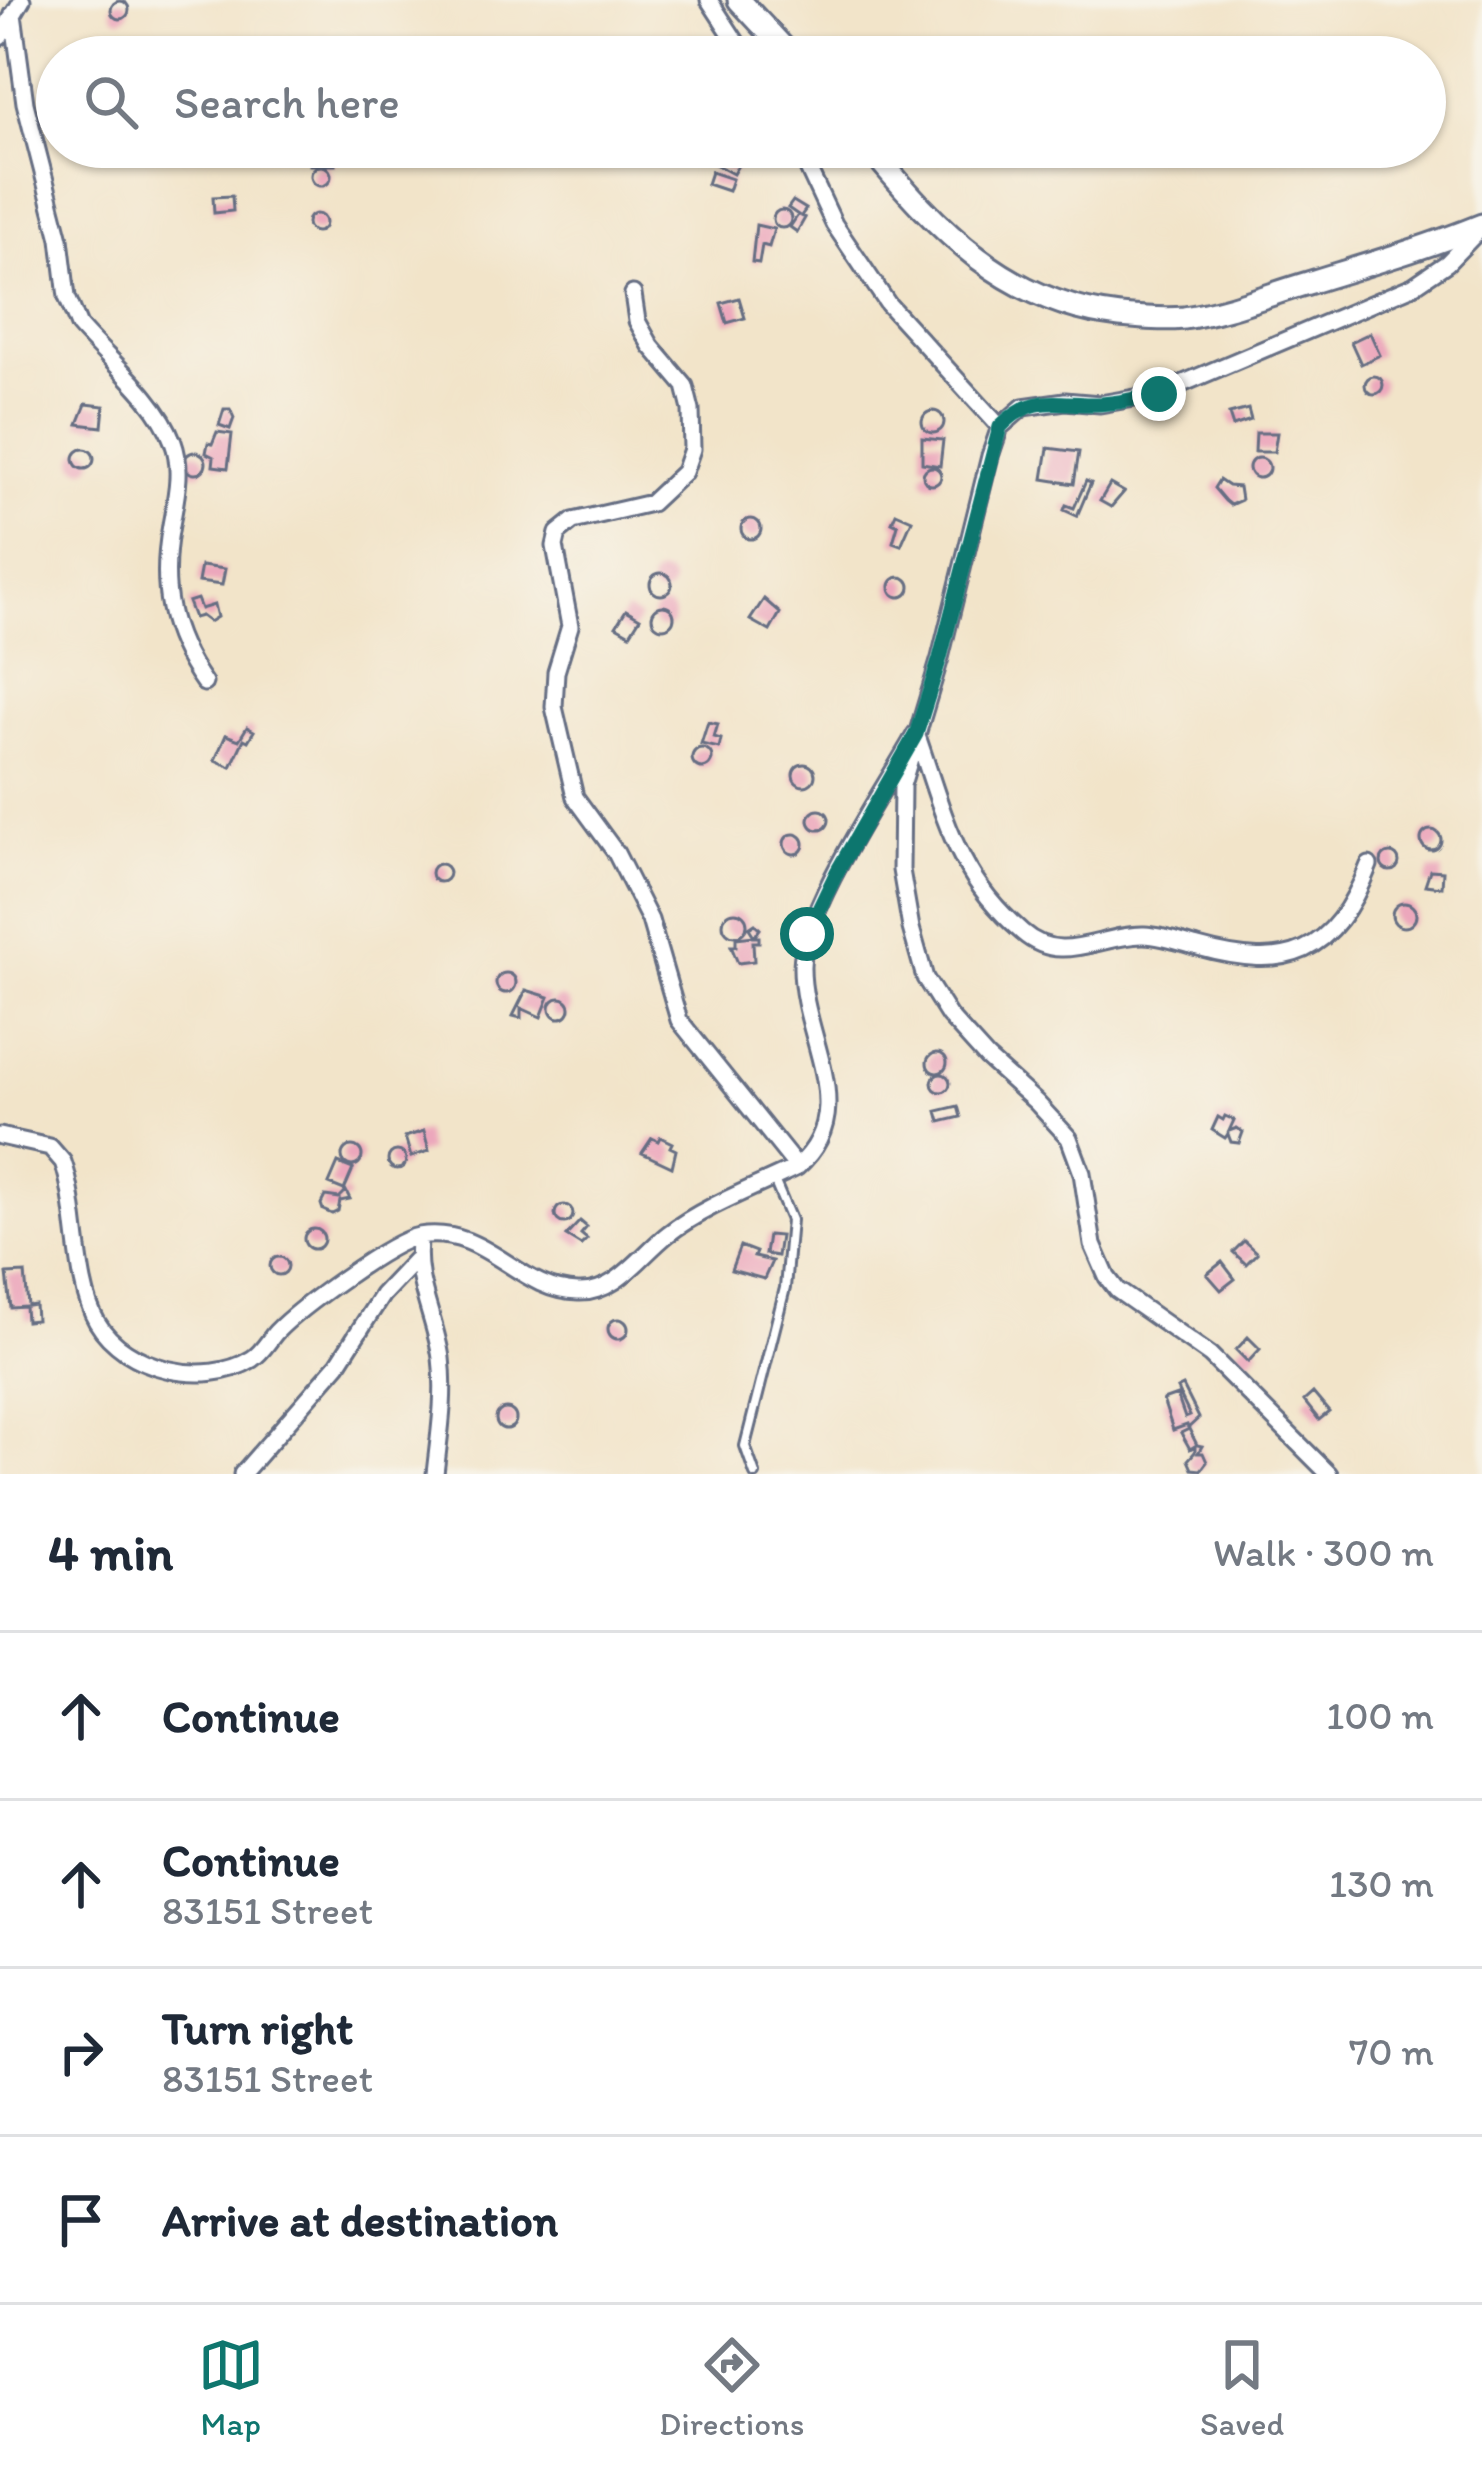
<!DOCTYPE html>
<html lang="en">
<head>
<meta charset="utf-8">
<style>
  body { margin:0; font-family:Itim,sans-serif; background:#f2f2f3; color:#1f2937 }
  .stop { position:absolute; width:36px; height:36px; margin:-27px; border:9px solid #0f766e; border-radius:50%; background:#fff }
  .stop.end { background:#0f766e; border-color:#fff; box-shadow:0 3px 12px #0008 }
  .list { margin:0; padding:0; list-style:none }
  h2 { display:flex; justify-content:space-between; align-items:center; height:156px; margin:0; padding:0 48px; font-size:51px }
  h2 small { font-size:39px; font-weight:400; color:#747a83 }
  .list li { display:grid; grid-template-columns:78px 1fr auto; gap:36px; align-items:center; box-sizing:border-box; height:168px; padding:0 48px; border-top:3px solid #e0e1e3 }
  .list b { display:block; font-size:45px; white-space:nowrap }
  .list p { margin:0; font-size:39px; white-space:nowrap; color:#747a83 }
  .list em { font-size:39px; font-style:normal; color:#747a83 }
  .icon { flex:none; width:66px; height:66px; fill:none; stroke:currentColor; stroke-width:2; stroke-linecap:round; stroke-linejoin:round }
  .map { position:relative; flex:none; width:1482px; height:1474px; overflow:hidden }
  .search { position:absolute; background:#fff; box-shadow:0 3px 9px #0004; left:36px; right:36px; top:36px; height:132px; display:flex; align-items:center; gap:30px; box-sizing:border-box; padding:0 42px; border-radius:66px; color:#747a83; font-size:45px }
  .sheet { height:828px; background:#fff }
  nav { display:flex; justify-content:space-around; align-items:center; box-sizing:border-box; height:168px; border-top:3px solid #e0e1e3; background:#fff; font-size:33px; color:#747a83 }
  nav a { display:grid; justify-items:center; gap:6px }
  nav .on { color:#0f766e }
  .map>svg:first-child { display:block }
  .building { fill:#eca7bc }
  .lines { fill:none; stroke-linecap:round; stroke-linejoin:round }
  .service-casing { stroke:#666e83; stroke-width:14 }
  .minor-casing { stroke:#666e83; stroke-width:21 }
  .secondary-casing { stroke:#666e83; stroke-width:27 }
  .service { stroke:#fff; stroke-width:8 }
  .minor { stroke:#fff; stroke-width:15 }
  .secondary { stroke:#fff; stroke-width:21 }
  .route { stroke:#0f766e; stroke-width:15 }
</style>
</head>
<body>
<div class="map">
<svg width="1482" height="1474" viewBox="0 0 1482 1474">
  <rect width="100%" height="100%" fill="#f7f3e8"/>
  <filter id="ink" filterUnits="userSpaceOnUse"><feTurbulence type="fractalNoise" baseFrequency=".00833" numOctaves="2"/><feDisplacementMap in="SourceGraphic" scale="24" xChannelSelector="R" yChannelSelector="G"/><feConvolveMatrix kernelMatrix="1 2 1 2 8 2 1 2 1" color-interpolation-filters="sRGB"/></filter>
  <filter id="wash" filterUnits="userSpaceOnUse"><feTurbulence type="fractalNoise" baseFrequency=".004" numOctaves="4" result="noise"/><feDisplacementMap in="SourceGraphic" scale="48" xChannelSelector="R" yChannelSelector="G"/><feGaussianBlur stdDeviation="2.7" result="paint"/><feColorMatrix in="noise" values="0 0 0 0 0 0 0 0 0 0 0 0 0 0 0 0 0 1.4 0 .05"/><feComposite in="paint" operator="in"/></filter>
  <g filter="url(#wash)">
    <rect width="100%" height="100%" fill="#f2e4c9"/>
    <g id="blocks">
      <path class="building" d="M111 10a9 9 0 1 1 18 0a9 9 0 1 1-18 0Z
        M 720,147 L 756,147 L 752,155 L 746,151 L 733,174 L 711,162 Z
        M 310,155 L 335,156 L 335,165 L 310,165 Z
        M311 176a10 10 0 1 1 20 0a10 10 0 1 1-20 0Z
        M 711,172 L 732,179 L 728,191 L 707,184 Z
        M 232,196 L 233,211 L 214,213 L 213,197 Z
        M 793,201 L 806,209 L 801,216 L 805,218 L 797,232 L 790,227 L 798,215 L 788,208 Z
        M773 219a9 9 0 1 1 18 0a9 9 0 1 1-18 0Z
        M307 223a9 9 0 1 1 18 0a9 9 0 1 1-18 0Z
        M 756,225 L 774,229 L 769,247 L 762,245 L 759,263 L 752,262 Z
        M 739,298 L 745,318 L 727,323 L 721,303 Z
        M 1370,333 L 1380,355 L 1361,364 L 1351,342 Z
        M1365 385a9 9 0 1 1 18 0a9 9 0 1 1-18 0Z
        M 86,404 L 104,406 L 102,427 L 78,424 Z
        M 224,409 L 230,409 L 234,418 L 230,429 L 219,425 Z
        M 1248,409 L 1251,420 L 1233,426 L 1229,414 Z
        M922 422a11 11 0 1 1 22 0a11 11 0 1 1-22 0Z
        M 217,432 L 232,434 L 228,468 L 213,466 L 214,457 L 206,453 L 208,443 L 212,444 Z
        M 1256,433 L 1277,433 L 1274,452 L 1255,452 Z
        M 922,438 L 943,440 L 940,466 L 922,463 Z
        M 1048,448 L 1079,452 L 1074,484 L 1043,479 Z
        M74 459a10 10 0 1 1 20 0a10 10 0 1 1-20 0Z
        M184 463a11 11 0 1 1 22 0a11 11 0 1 1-22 0Z
        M1249 468a10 10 0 1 1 20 0a10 10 0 1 1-20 0Z
        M923 476a9 9 0 1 1 18 0a9 9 0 1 1-18 0Z
        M 1219,480 L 1228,486 L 1239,487 L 1241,500 L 1230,505 L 1225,501 L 1214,488 Z
        M 1086,481 L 1091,483 L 1077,516 L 1064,510 L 1066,505 L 1074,508 Z
        M 1110,484 L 1124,492 L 1111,507 L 1100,501 Z
        M 896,513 L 912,520 L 901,545 L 893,542 L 898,525 L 892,522 Z
        M741 529a10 10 0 1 1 20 0a10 10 0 1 1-20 0Z
        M 201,566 L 225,569 L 222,585 L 198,582 Z
        M650 584a11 11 0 1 1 22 0a11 11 0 1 1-22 0Z
        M890 587a10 10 0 1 1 20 0a10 10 0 1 1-20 0Z
        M 197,599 L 201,609 L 214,605 L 217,617 L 209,622 L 201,616 L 194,618 L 188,602 Z
        M 764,599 L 780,613 L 770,631 L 750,620 Z
        M652 617a11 11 0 1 1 22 0a11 11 0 1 1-22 0Z
        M 626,610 L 640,618 L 630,634 L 616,626 Z
        M 708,722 L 718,724 L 714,737 L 721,739 L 719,748 L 701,744 Z
        M 247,727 L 254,731 L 248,741 L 244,739 L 231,767 L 215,760 L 226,735 L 239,740 Z
        M692 758a10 10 0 1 1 20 0a10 10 0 1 1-20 0Z
        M793 775a11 11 0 1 1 22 0a11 11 0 1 1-22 0Z
        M809 820a10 10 0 1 1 20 0a10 10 0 1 1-20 0Z
        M1421 840a10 10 0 1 1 20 0a10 10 0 1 1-20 0Z
        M784 844a10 10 0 1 1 20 0a10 10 0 1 1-20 0Z
        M1381 862a9 9 0 1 1 18 0a9 9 0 1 1-18 0Z
        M431 873a9 9 0 1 1 18 0a9 9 0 1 1-18 0Z
        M 1430,870 L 1443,871 L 1442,887 L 1425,885 Z
        M1392 915a12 12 0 1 1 24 0a12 12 0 1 1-24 0Z
        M723 924a12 12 0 1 1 24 0a12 12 0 1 1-24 0Z
        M 755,924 L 760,929 L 754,937 L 759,937 L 759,942 L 753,942 L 754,961 L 738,963 L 731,946 L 736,946 L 736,938 L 754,936 L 749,928 Z
        M496 983a10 10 0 1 1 20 0a10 10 0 1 1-20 0Z
        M 526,990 L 549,997 L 541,1017 L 521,1008 L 521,1018 L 513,1016 Z
        M550 1008a10 10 0 1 1 20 0a10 10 0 1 1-20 0Z
        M927 1063a10 10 0 1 1 20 0a10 10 0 1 1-20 0Z
        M932 1083a9 9 0 1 1 18 0a9 9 0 1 1-18 0Z
        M 958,1106 L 961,1117 L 940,1122 L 937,1111 Z
        M 1225,1116 L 1234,1120 L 1229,1131 L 1237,1128 L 1243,1132 L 1239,1143 L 1231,1142 L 1228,1134 L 1225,1138 L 1212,1130 L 1218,1117 L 1223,1120 Z
        M 424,1131 L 429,1151 L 411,1157 L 405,1137 Z
        M 660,1137 L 672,1143 L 670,1147 L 676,1150 L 672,1167 L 642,1153 L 652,1138 L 658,1141 Z
        M342 1156a10 10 0 1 1 20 0a10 10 0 1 1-20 0Z
        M388 1160a9 9 0 1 1 18 0a9 9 0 1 1-18 0Z
        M 338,1163 L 353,1169 L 344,1190 L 329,1184 Z
        M 346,1191 L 350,1199 L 340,1201 L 338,1211 L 332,1214 L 323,1210 L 321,1204 L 325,1196 L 339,1198 Z
        M555 1214a9 9 0 1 1 18 0a9 9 0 1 1-18 0Z
        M 580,1221 L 587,1227 L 581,1234 L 587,1239 L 581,1245 L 566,1236 Z
        M304 1239a10 10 0 1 1 20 0a10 10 0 1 1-20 0Z
        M 768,1235 L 780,1236 L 777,1256 L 765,1254 Z
        M 1244,1241 L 1257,1253 L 1246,1264 L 1233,1252 Z
        M 740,1246 L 756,1252 L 754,1257 L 772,1261 L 764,1279 L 731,1270 Z
        M270 1266a9 9 0 1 1 18 0a9 9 0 1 1-18 0Z
        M 1222,1262 L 1235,1279 L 1221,1290 L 1207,1274 Z
        M 25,1273 L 28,1306 L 35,1305 L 36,1320 L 26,1321 L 25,1307 L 11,1308 L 7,1274 Z
        M608 1329a10 10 0 1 1 20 0a10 10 0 1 1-20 0Z
        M 1248,1337 L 1260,1349 L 1248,1362 L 1236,1350 Z
        M 1183,1386 L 1199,1418 L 1188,1428 L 1187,1425 L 1173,1430 L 1163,1400 L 1177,1395 L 1185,1418 L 1190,1416 L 1177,1389 Z
        M 1313,1393 L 1329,1412 L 1319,1420 L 1304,1401 Z
        M496 1419a10 10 0 1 1 20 0a10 10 0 1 1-20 0Z
        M 1189,1429 L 1197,1445 L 1202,1446 L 1198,1453 L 1203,1453 L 1207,1462 L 1201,1470 L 1192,1469 L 1188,1460 L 1195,1452 L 1195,1446 L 1190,1449 L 1181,1433 Z"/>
    </g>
  </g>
  <g filter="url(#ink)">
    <use href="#blocks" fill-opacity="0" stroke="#666e83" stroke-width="3"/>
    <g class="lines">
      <g class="service-casing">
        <path id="service" d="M 755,1474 L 745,1446 L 785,1288 L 791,1220 L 774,1180"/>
      </g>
      <g class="minor-casing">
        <path id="minor" d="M 709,0 L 746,57
          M 13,14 L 25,103 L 60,239 L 67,297 L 79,326 C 109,361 157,398 173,442 C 183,469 176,497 171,525 C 160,586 168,632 204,683
          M 0,37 L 22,0
          M 798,147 L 834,224 L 888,304 L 1000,427
          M 633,294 L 637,321 L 651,346 L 685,386 L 691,410 L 692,449 L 684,472 L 651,503 L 573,521 L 558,533 L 555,546 L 570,626 L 556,672 L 554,707 L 575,797 L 616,853 L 650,920 L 679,1020 L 797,1167
          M 0,1136 L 50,1147 L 63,1162 C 79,1207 74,1283 97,1322 C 125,1370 205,1388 252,1359 C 263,1352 268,1341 276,1332 C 298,1309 390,1241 419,1236 C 487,1225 517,1291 578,1292 C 616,1294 641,1255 668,1234 C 704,1206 756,1187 797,1167 C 862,1111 801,1037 802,966 C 803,909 886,787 916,733 C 944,812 954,874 1022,932 C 1062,967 1100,934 1144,935 C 1163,936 1180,942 1198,947 C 1288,972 1334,955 1369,865
          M 420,1236 C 412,1278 435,1316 441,1358 C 446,1396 439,1436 435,1474
          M 242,1474 L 338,1364 L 382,1295 L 415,1260
          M 1329,1474 L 1210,1355 L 1117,1290 L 1107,1277 L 1093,1245 L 1082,1173 L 1069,1138 L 1036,1102 L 987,1058 L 949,1016 L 925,978 L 911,928 L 901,870 L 902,785 L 940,658 L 990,456 L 1000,427 L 1023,407 L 1065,401 L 1100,404 L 1158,394 L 1413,286 L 1447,263 L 1480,229"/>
      </g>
      <g class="secondary-casing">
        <path id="secondary" d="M 739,0 L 792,57
          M 869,147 C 937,230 1008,304 1120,316 C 1142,318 1162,320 1184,318 C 1226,312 1267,295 1308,283 C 1366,265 1425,248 1482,225"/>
      </g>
      <use href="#service" class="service"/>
      <use href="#minor" class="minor"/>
      <use href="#secondary" class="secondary"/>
    </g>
  </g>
  <g class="lines" filter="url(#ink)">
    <path class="route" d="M 807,934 L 837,872 L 916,734 L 940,658 L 1000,427 C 1033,392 1058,405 1100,404 C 1120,403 1139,398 1159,394"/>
  </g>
</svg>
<div class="stop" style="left:807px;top:934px"></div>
<div class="stop end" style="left:1159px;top:394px"></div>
<div class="search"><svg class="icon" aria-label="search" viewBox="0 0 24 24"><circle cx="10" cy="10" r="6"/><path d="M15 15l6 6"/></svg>Search here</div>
</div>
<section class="sheet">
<h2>4 min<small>Walk · 300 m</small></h2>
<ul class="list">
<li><svg class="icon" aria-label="ahead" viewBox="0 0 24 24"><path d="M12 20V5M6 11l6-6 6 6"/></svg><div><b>Continue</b></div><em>100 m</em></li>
<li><svg class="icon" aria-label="ahead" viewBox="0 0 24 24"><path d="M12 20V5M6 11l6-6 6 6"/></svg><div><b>Continue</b><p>83151 Street</p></div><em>130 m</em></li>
<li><svg class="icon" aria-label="right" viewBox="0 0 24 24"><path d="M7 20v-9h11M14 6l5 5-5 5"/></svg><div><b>Turn right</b><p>83151 Street</p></div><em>70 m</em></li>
<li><svg class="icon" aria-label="arrive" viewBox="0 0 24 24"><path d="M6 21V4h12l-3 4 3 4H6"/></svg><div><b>Arrive at destination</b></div></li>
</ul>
</section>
<nav>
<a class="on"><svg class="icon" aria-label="map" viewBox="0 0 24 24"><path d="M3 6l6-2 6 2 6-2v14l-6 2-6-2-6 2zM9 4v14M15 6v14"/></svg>Map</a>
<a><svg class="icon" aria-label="directions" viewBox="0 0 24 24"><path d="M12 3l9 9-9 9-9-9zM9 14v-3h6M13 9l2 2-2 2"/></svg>Directions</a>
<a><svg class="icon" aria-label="saved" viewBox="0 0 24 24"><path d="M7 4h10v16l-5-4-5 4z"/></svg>Saved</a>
</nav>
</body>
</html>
